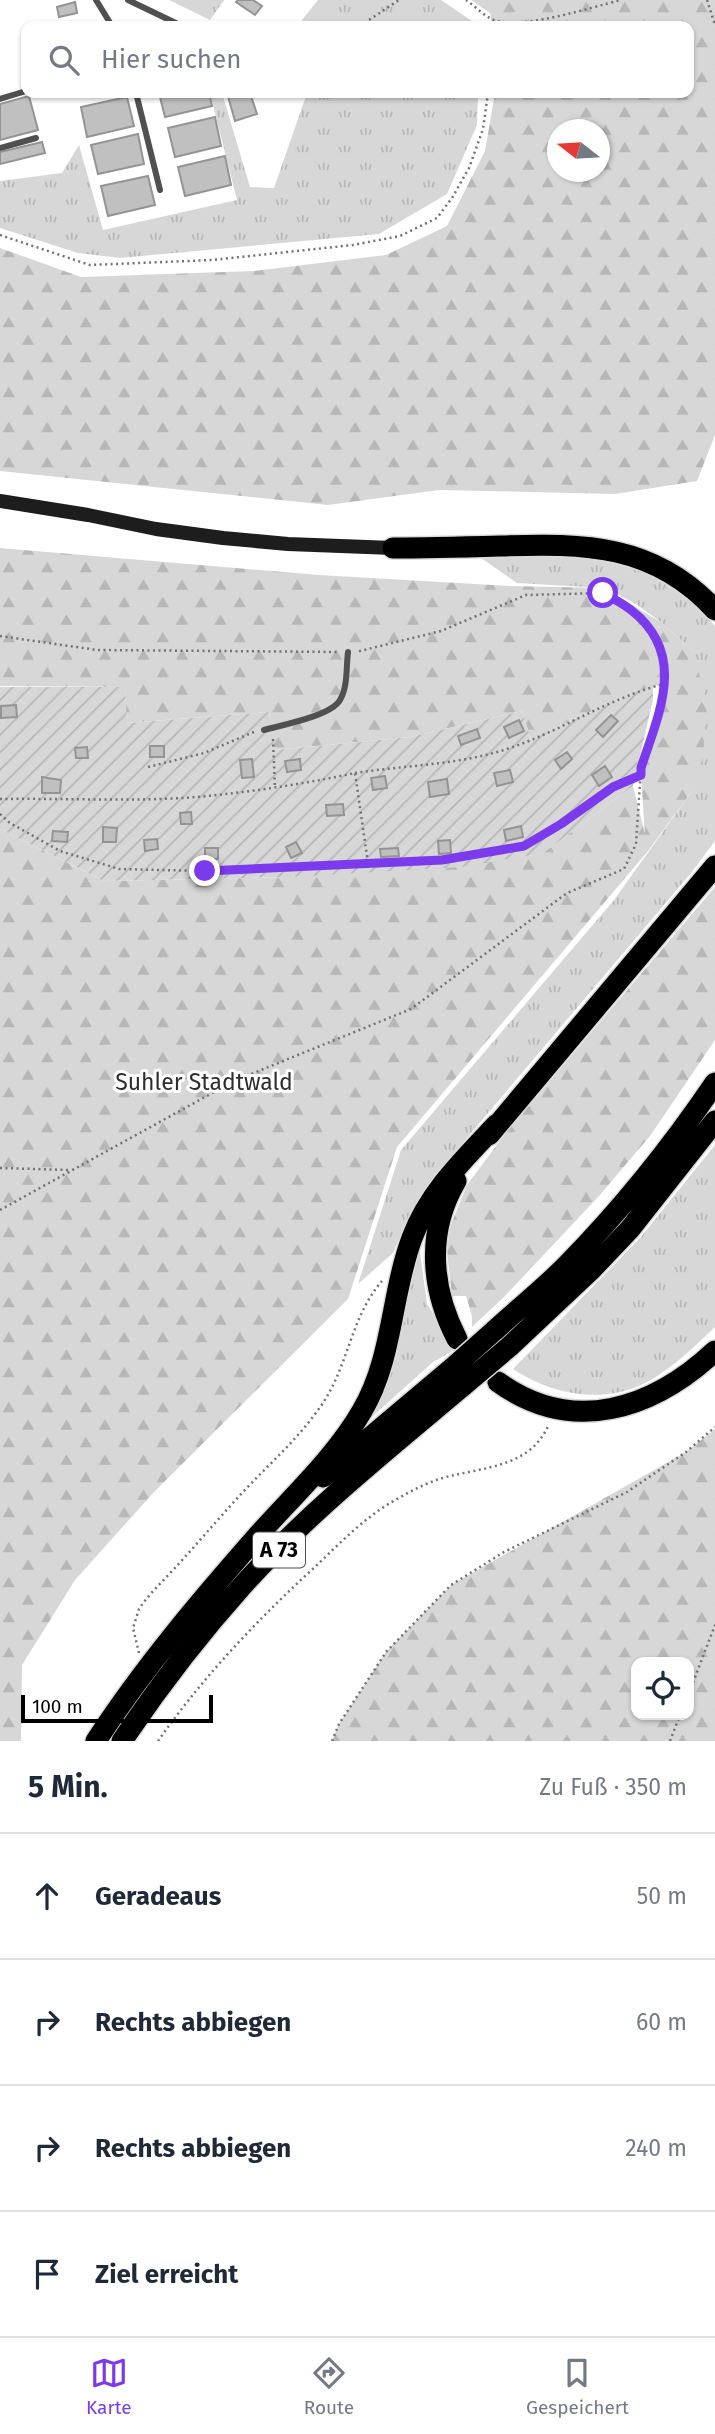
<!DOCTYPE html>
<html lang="de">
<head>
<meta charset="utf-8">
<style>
  body { margin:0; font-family:"Fira Sans",sans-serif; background:#f6f6f7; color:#1f2937 }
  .controls { position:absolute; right:21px; bottom:21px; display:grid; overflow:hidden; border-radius:14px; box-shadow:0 2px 5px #0004 }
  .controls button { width:63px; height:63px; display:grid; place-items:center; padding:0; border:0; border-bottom:2px solid #e0e1e3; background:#fff; color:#1f2937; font:35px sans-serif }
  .compass { position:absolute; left:547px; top:119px; width:63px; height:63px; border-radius:50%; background:#fff; box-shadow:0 2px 5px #0004; rotate:287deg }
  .scale { position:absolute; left:21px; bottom:18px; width:192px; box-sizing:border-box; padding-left:7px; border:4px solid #000; border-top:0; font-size:19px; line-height:24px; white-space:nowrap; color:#000; -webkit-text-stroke:5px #fff; paint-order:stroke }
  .stop { position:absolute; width:21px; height:21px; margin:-16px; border:5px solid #7c3aed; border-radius:50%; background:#fff }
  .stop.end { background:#7c3aed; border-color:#fff; box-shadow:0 2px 7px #0008 }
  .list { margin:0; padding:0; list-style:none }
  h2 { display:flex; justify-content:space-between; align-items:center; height:91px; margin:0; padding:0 28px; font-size:30px }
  h2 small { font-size:23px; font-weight:400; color:#747a83 }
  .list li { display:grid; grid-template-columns:46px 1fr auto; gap:21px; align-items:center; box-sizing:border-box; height:126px; padding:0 28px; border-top:2px solid #e0e1e3 }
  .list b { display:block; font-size:26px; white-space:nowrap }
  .list em { font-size:23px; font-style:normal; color:#747a83 }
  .icon { flex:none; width:38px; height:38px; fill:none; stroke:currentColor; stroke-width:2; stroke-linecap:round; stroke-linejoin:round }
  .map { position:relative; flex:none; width:715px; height:1741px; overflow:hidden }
  .search { position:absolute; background:#fff; box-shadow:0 2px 5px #0004; left:21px; right:21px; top:21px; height:77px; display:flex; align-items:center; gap:18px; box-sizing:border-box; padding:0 24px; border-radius:14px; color:#747a83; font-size:26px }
  .sheet { height:595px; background:#fff }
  nav { display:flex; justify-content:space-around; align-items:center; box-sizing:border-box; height:98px; border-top:2px solid #e0e1e3; background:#fff; font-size:19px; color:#747a83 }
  nav a { display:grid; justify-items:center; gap:4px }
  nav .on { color:#7c3aed }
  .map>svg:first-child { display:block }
  .grass { fill:url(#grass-tufts) }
  .forest { fill:url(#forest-firs); fill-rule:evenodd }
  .garden { fill:url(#garden-furrows) }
  .building { fill:#c0c0c0; stroke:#949494; stroke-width:2 }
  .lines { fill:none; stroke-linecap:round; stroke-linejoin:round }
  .highway-casing { stroke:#dbdbdb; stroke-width:24 }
  .path { stroke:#727272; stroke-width:2.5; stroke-dasharray:2 3.5; stroke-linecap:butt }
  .lane { stroke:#505050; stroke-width:6 }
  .secondary { stroke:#1d1d1d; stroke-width:14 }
  .highway { stroke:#000; stroke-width:21 }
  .highway-bridge-casing { stroke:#dbdbdb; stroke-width:24; stroke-linecap:butt }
  .highway-bridge { stroke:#000; stroke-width:21 }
  .route { stroke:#7c3aed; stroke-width:9 }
  .labels { text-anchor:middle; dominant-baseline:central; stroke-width:6; stroke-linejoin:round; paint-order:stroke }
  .shield { fill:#fff; stroke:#4c4c4c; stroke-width:2 }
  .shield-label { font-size:21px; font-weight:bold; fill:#000 }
  .park-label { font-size:23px; fill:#2e2e2e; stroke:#fff }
</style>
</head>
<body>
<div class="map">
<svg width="715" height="1741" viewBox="0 0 715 1741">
  <defs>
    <pattern id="grass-tufts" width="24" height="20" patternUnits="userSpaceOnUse" patternTransform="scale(1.75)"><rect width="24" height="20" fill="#d7d7d7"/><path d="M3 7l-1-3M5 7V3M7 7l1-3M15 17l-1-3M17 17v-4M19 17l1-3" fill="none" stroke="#b7b7b7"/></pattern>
    <pattern id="forest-firs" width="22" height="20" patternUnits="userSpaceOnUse" patternTransform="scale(1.75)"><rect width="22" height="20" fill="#d7d7d7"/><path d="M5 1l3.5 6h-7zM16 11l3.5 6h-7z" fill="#b7b7b7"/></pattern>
    <pattern id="garden-furrows" width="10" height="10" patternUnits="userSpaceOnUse" patternTransform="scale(1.75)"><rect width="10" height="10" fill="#d7d7d7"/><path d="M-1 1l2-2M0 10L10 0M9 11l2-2" fill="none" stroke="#b7b7b7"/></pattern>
  </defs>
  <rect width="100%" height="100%" fill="#fff"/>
  <path class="grass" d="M 169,0 L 224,0 L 210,20 Z
    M 318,0 L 441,0 L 475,23 L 475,26 L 308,26 L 302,20 Z
    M 210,93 L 222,93 L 250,187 L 274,188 L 307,93 L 478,93 L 477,125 L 447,194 L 379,234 L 120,258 L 78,253 L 0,228 L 0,181 L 62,173 L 79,145 L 103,230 L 237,200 Z
    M 569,550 C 583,552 598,554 612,557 C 652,568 688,595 715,626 L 715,841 L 691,873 L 466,1139 L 410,1214 L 393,1253 L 358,1284 L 401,1150 L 614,900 L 692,791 L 693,651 L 662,623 L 636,604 L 604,588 L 517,583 L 481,558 Z
    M 715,1145 L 715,1327 C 694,1347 673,1368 647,1382 C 604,1405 552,1395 513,1369 L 640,1238 Z
    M 425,1223 L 420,1252 L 427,1304 L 456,1349 L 433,1362 L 365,1423 L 402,1315 Z"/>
  <path class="forest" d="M 471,0 L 715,0 L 715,435 L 697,481 L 615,494 L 439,490 L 328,505 L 0,471 L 0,248 L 81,277 L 253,271 L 386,255 L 447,226 L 485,151 L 495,93 L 689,93 L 689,26 L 492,26 L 490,13 ZM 558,130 L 600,130 L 600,172 L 558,172 Z
    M 0,548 L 319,575 L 510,586 L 604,588 L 662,623 L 693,651 L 707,703 L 703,757 L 692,791 L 648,851 L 397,1147 L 348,1299 L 154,1492 L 75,1580 L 22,1665 L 21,1741 L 0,1741 L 0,829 L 104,881 L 291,877 L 543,853 L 633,786 L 645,834 L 641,775 L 663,684 L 630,694 L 531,739 L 522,711 L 410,737 L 274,750 L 269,712 L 126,723 L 125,687 L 0,686 Z
    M 715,887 L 715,1040 L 650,1136 L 599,1196 L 504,1297 L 472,1327 L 472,1316 L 466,1296 L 452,1296 L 447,1251 L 450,1227 L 467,1185 L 508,1130 Z
    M 715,1429 L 715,1741 L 332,1741 L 339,1724 L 386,1652 L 451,1585 L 686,1452 ZM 636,1662 L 689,1662 L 689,1715 L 636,1715 Z"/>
  <path class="garden" d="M 653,686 L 653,700 L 633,786 L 543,853 L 461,867 L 291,877 L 104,881 L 0,829 L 0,687 L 125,687 L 127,723 L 269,712 L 275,750 L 410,737 L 522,711 L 531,739 L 630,694 Z"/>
  <path class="building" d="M 238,0 L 253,0 L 262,6 L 255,15 L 236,2 Z
    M 75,2 L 77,13 L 59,17 L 57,7 Z
    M 159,93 L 209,93 L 212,106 L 165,117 Z
    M 227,93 L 250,93 L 257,114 L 235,121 Z
    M 29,96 L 38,130 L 0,140 L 0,104 Z
    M 127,97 L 134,126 L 87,137 L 81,107 Z
    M 215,117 L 221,146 L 175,157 L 168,128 Z
    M 138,134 L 144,164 L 98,174 L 91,145 Z
    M 42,142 L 45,153 L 0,164 L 0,152 Z
    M 225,156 L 231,185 L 185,196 L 178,167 Z
    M 148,176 L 155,205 L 108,216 L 101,186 Z
    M 16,705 L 17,717 L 1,718 L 1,706 Z
    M 611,715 L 618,721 L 603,737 L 596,730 Z
    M 519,720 L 524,731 L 509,738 L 504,727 Z
    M 477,729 L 480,738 L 461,745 L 458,736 Z
    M 150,746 L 164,746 L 164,757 L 150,757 Z
    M 87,747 L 88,758 L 76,758 L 75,748 Z
    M 567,752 L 572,759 L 561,769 L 555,760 Z
    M 252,759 L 254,777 L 242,778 L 240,760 Z
    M 300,759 L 301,770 L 287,772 L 285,761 Z
    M 605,766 L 612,777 L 599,786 L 592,775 Z
    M 510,770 L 513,782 L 497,786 L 494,773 Z
    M 385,776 L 387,788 L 373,790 L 371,778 Z
    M 42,777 L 61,780 L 60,793 L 42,793 Z
    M 447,779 L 449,794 L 430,797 L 428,782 Z
    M 343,804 L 344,815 L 327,816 L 326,805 Z
    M 191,812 L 192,824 L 181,824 L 180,813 Z
    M 521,826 L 523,837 L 506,841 L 504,830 Z
    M 103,827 L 117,828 L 116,842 L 103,842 Z
    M 53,831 L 68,832 L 67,842 L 52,841 Z
    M 157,839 L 158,849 L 145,851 L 144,840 Z
    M 450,840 L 451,853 L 439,854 L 438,841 Z
    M 296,842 L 302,853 L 291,858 L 286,847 Z
    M 205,848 L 218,848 L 218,859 L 205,859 Z
    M 398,848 L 399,856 L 381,857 L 380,849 Z"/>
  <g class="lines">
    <g class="highway-casing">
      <path id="highway" d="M 393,548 C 429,548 465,547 501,546 C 584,543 655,544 715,610
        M 489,1135 L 715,866
        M 456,1181 C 426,1232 431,1289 457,1339
        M 494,1331 C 518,1309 543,1289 566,1266 C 621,1210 671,1148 715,1083
        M 509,1347 L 592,1269 L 630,1229 L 715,1121
        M 498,1382 C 573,1436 653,1409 715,1351
        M 323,1477 L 450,1370
        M 96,1741 C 144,1667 202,1599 260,1533 C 295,1494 336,1456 362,1411 C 393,1359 391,1294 412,1238 C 429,1192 464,1159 497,1124
        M 122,1741 C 159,1686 199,1634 243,1585 C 309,1512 388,1449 464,1385"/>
    </g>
    <path class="path" d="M 466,0 C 475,6 487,19 497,21 C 529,28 588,8 621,0
      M 707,0 L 715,25
      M 360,26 L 399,0
      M 0,235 L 90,265 L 212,260 L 353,245 L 400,236 L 437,218 L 452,198 L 469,168 L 483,129 L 488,93
      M 0,636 L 97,650 L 339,652
      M 273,739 L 275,788
      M 148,767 L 204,753 L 254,732
      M 355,773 C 407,765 460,765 510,748 C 563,730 609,698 664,684
      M 0,799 C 66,798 132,802 197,797 C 251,792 303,784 355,773 L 368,863
      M 0,814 L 10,823 L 60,851 L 119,869 L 205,871 L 442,860 L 524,846 L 561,824 L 613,787 L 641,775
      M 0,1168 L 70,1170
      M 0,1210 L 234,1081 L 411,1009 L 567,893 L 624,869 L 636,844 L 641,768 L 662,702 L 666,664 L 656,637 L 632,611 L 603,593 L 526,595 L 441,631 L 356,652
      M 139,1653 L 133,1628 L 139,1609 C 149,1594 162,1582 174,1569 C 197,1544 219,1518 242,1493 C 268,1465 296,1441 318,1410 C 349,1369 349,1319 382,1281
      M 689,1693 L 715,1625
      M 158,1741 C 203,1677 257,1620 315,1567 C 340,1543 366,1516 397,1499 C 413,1490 428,1482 446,1477 C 485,1467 531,1467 549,1424
      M 332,1741 L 339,1724 L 386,1652 L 451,1585 L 504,1552 L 627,1492 L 686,1452 L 715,1427
      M 670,1741 L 680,1715"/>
    <path class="lane" d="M 96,0 L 112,26
      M 128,0 L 182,26
      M 136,93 L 160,190
      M 0,99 L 26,91
      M 0,148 L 36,138
      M 264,730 C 282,725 331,716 340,700 C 348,687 346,667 348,652"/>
    <path class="secondary" d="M 0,501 L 88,515 L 156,529 L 223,538 L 288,544 L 393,548"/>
    <use href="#highway" class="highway"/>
    <g class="highway-bridge-casing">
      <path id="highway-bridge" d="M 450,1370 L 494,1331
        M 464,1385 L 509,1347"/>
    </g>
    <use href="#highway-bridge" class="highway-bridge"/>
  </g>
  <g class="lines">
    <path class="route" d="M 205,871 L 442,860 L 524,846 L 561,824 L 613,787 L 641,775 L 641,768 C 659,713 688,654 631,610 C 622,603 612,598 603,593"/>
  </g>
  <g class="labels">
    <rect class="shield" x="253" y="1532.5" width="52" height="35" rx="5"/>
    <g class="shield-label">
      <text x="279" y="1550">A 73</text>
    </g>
    <g class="park-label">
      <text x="204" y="1082">Suhler Stadtwald</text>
    </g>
  </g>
</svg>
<div class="controls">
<button><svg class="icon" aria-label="locate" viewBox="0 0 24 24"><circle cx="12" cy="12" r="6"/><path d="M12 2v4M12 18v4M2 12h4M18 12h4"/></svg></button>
</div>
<svg class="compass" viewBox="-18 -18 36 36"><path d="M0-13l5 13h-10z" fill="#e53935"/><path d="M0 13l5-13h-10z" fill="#747a83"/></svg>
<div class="scale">100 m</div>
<div class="stop" style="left:603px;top:593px"></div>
<div class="stop end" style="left:205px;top:871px"></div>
<div class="search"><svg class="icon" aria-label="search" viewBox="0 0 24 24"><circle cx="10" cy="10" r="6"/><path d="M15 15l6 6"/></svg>Hier suchen</div>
</div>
<section class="sheet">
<h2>5 Min.<small>Zu Fuß · 350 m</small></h2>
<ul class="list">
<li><svg class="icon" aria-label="ahead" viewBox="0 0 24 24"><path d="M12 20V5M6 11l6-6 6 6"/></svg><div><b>Geradeaus</b></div><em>50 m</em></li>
<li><svg class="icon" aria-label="right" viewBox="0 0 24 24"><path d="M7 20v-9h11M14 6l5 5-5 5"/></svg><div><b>Rechts abbiegen</b></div><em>60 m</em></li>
<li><svg class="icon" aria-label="right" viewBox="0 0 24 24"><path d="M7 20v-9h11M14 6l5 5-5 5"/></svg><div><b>Rechts abbiegen</b></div><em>240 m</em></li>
<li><svg class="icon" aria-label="arrive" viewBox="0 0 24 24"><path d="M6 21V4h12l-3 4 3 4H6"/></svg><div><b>Ziel erreicht</b></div></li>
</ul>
</section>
<nav>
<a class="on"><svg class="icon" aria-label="map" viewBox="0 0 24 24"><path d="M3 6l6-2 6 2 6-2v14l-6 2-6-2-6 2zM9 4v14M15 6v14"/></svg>Karte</a>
<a><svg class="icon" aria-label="directions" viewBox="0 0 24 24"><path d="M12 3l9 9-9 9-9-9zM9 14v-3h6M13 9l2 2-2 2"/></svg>Route</a>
<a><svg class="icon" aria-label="saved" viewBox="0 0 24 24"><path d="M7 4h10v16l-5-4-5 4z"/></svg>Gespeichert</a>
</nav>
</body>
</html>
